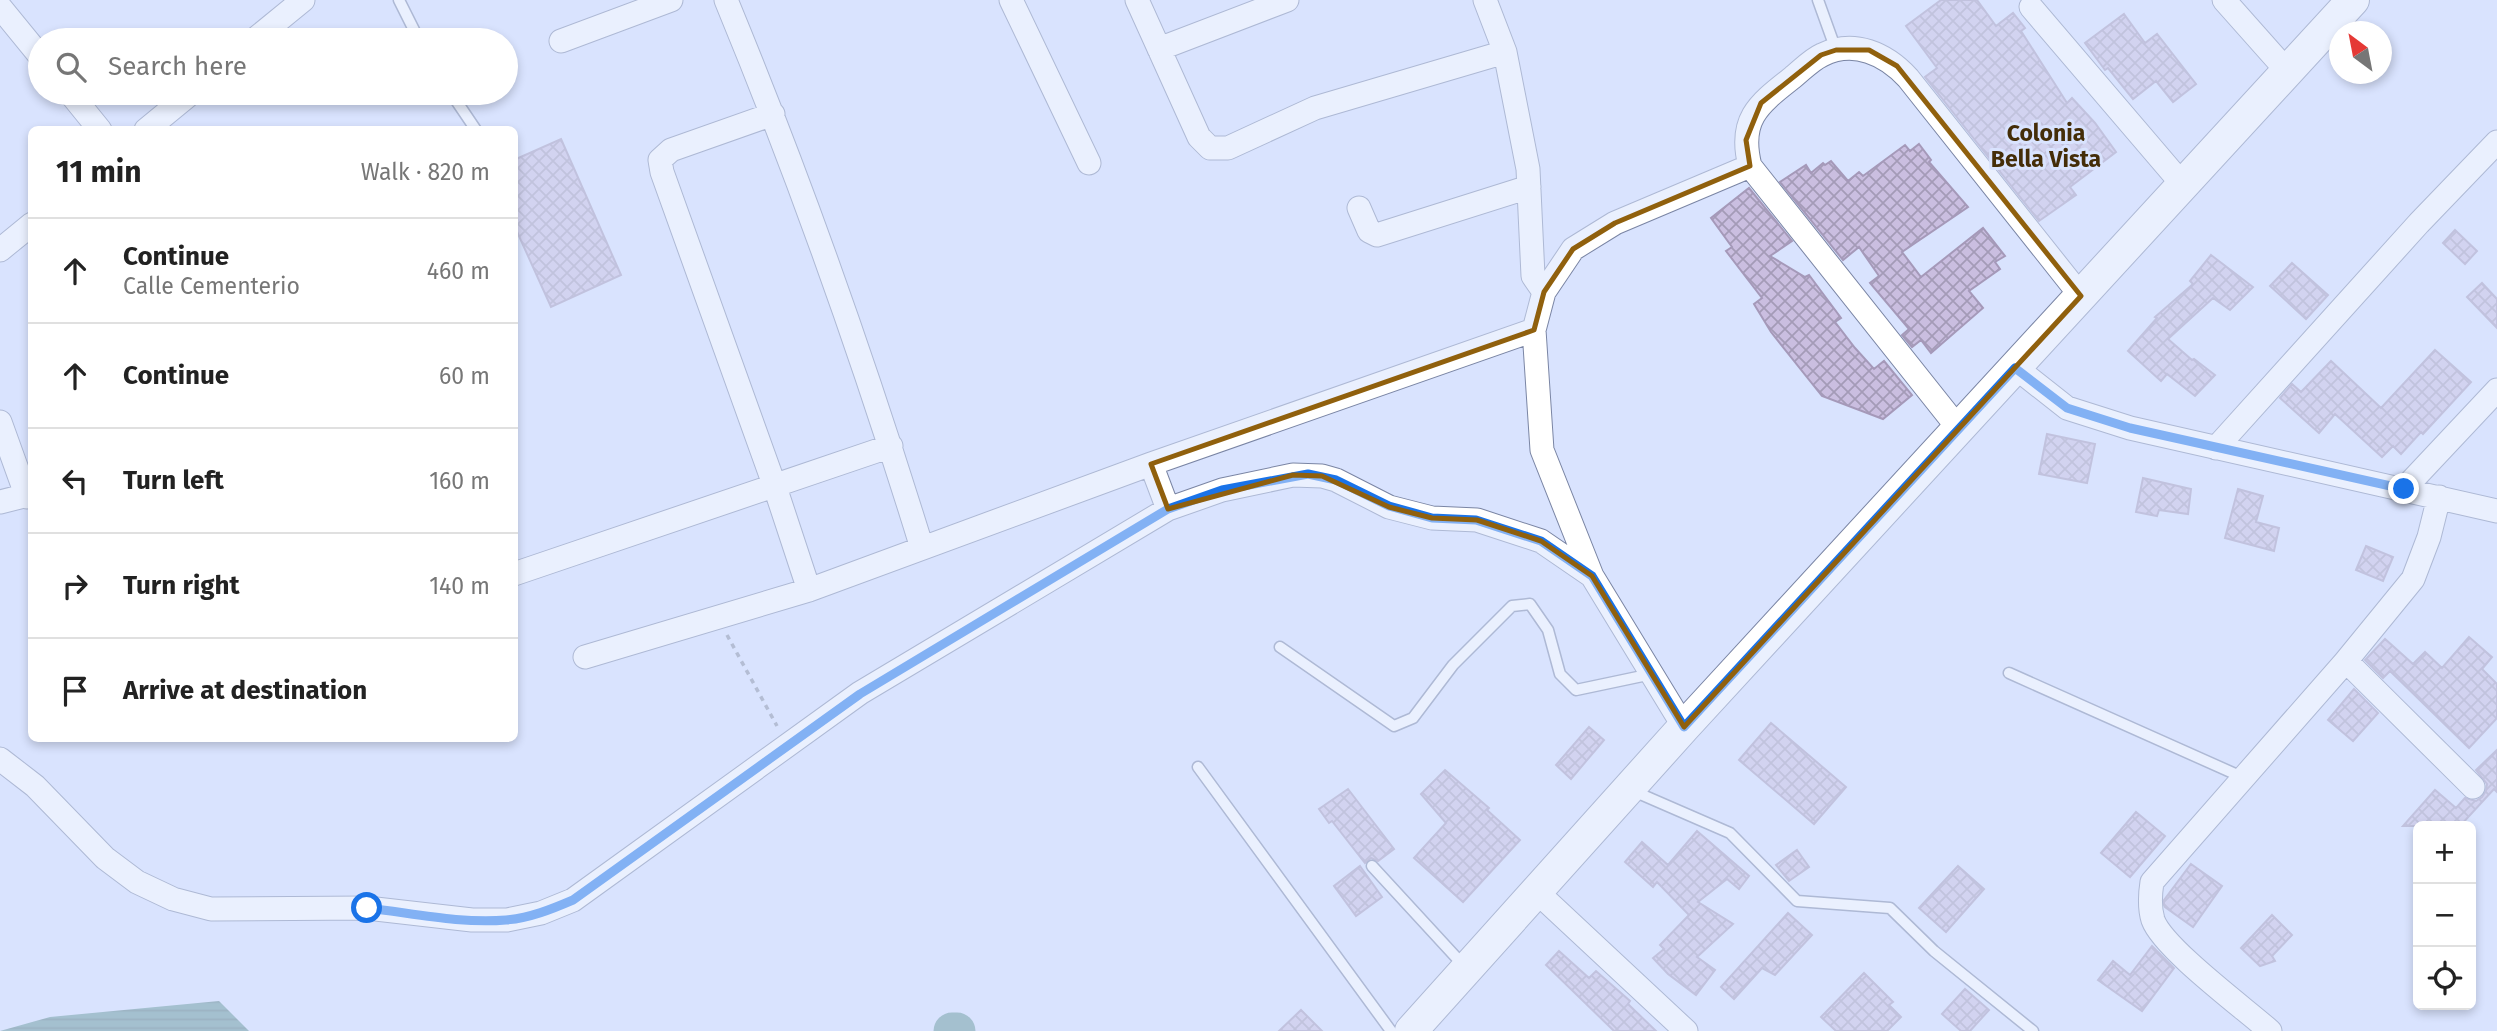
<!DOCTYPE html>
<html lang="en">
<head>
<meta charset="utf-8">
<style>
  body { margin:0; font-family:"Fira Sans",sans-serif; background:#f2f2f2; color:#222 }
  .controls { position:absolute; right:21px; bottom:21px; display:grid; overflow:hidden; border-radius:10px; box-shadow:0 4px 10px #0003 }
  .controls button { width:63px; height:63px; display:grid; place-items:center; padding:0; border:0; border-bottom:2px solid #e0e0e0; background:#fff; color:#222; font:35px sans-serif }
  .compass { position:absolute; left:2329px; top:21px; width:63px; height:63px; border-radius:50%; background:#fff; box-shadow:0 4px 10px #0003; rotate:328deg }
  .stop { position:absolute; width:21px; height:21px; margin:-16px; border:5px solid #1a73e8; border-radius:50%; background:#fff }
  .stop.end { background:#1a73e8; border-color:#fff; box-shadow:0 2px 7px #0008 }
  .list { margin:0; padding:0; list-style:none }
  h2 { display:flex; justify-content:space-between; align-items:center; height:91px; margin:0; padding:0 28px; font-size:30px }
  h2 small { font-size:23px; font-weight:400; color:#767676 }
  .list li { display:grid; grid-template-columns:46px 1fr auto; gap:21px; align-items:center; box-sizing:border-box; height:105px; padding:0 28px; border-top:2px solid #e0e0e0 }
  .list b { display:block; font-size:26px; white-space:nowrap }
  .list p { margin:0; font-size:23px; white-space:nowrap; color:#767676 }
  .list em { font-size:23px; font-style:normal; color:#767676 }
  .icon { flex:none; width:38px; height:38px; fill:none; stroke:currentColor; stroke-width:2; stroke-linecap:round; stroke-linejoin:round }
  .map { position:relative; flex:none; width:2497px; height:1031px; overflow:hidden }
  .search { position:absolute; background:#fff; box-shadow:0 4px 10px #0003; left:28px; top:28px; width:490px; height:77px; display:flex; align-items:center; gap:18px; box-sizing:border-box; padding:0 24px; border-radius:38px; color:#767676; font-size:26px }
  .panel { position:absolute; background:#fff; box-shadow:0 4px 10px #0003; left:28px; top:126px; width:490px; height:616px; border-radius:10px }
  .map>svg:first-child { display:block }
  .water { fill:url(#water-rules) }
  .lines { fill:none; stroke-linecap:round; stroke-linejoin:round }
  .river { stroke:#649498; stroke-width:37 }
  .building { fill:url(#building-cross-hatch); stroke:#a599b9; stroke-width:2 }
  .lane-casing { stroke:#7a85a4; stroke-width:13 }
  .street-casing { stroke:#7a85a4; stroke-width:25 }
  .secondary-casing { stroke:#7a85a4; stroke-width:34 }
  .path { stroke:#878fa3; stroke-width:3.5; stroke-dasharray:5 5; stroke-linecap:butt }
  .lane { stroke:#fff; stroke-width:10 }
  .street { stroke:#fff; stroke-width:23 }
  .secondary { stroke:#fff; stroke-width:32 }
  .route { stroke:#1a73e8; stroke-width:9 }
  .marked { fill:none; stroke:#90600d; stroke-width:5; stroke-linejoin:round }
  .labels { text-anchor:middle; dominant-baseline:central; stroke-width:6; stroke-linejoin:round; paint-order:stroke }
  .neighbourhood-label { font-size:23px; font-weight:bold; fill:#442d08; stroke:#d9e3fe }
</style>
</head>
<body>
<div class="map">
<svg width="2497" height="1031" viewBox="0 0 2497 1031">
  <defs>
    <pattern id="water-rules" width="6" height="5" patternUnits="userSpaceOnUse" patternTransform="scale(1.75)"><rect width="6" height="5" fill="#649498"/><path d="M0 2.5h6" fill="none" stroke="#53797d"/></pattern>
    <pattern id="building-cross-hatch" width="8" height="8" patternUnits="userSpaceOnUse" patternTransform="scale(1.75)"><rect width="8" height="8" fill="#cabee0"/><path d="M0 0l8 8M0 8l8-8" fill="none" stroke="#a49bb7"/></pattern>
  </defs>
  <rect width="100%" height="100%" fill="#d9e3fe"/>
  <path class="water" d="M 219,1001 L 249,1031 L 0,1031 L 50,1017 Z"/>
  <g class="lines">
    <path class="river" d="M 952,1031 L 957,1031"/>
  </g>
  <path class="building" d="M 1941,0 L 1977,0 L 1996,26 L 2013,13 L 2025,28 L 2021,31 L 2067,103 L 2072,98 L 2095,123 L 2116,152 L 2070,187 L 2076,195 L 2039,221 L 1925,77 L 1937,68 L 1906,26 Z
    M 2124,14 L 2145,43 L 2157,34 L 2196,84 L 2173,102 L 2156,81 L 2133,99 L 2108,68 L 2105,70 L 2085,43 Z
    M 561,139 L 621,275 L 551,307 L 514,225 L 514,160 Z
    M 1919,144 L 1931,160 L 1929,162 L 1968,207 L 1902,252 L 1921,277 L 1983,228 L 2005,256 L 1995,262 L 2000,269 L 1969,291 L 1983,308 L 1931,353 L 1921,340 L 1912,347 L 1902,335 L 1909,329 L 1870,283 L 1879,276 L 1859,247 L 1843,260 L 1780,182 L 1806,165 L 1811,173 L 1823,163 L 1825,165 L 1831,161 L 1848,181 L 1859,172 L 1863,176 L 1905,145 L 1910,151 Z
    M 1749,188 L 1792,241 L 1770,256 L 1805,277 L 1809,275 L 1841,318 L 1835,322 L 1855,348 L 1874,369 L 1884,361 L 1912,395 L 1883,419 L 1822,396 L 1771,332 L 1754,304 L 1762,298 L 1726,251 L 1732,247 L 1711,218 Z
    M 2455,230 L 2477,251 L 2465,264 L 2443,243 Z
    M 2211,255 L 2253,287 L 2230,310 L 2213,298 L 2168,339 L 2192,360 L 2194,359 L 2215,375 L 2195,396 L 2167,374 L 2161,381 L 2128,351 L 2157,318 L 2155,317 L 2193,284 L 2190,281 Z
    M 2292,263 L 2328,295 L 2306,319 L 2270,286 Z
    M 2482,283 L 2497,299 L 2497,328 L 2467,297 Z
    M 2435,350 L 2471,382 L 2423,434 L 2421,432 L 2401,454 L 2393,446 L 2382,457 L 2335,414 L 2319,433 L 2280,398 L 2292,384 L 2301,392 L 2331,361 L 2381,408 Z
    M 2047,434 L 2095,444 L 2087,483 L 2039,474 Z
    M 2143,478 L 2191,489 L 2188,514 L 2159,510 L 2157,516 L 2136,512 Z
    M 2238,489 L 2263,496 L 2256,522 L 2279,528 L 2274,551 L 2225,538 Z
    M 2366,546 L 2393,557 L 2383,581 L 2356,570 Z
    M 2469,637 L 2492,657 L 2482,669 L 2497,684 L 2497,718 L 2469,748 L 2390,671 L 2383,678 L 2365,660 L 2385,639 L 2413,664 L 2425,652 L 2442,668 Z
    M 2354,689 L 2378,713 L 2353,741 L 2328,720 Z
    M 1771,723 L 1846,787 L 1814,824 L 1739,760 Z
    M 1589,727 L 1604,740 L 1571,779 L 1556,765 Z
    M 2497,750 L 2497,792 L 2494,789 L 2460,826 L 2403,826 L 2435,790 L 2456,808 L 2465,798 L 2476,801 L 2482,797 L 2486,791 L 2487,784 L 2476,770 Z
    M 1445,770 L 1489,808 L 1487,810 L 1520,840 L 1463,902 L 1414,858 L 1446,823 L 1421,794 Z
    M 1348,789 L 1394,849 L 1378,861 L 1371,858 L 1365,863 L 1332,821 L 1329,823 L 1319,809 Z
    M 2136,812 L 2165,836 L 2130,877 L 2101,853 Z
    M 1697,831 L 1749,876 L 1739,889 L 1727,879 L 1698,902 L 1733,924 L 1697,957 L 1715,970 L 1696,995 L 1668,974 L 1653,958 L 1664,949 L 1660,945 L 1689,915 L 1657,882 L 1653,887 L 1625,862 L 1642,842 L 1668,865 Z
    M 1797,850 L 1809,867 L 1789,881 L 1776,865 Z
    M 2191,864 L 2222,886 L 2193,927 L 2165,907 L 2164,905 L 2164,900 Z
    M 1360,866 L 1382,897 L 1356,916 L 1334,886 Z
    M 1958,866 L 1984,889 L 1946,932 L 1919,908 Z
    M 1788,913 L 1812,935 L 1775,975 L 1762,968 L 1734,999 L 1721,987 Z
    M 2272,915 L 2292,935 L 2272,956 L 2275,961 L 2260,966 L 2241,948 Z
    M 2152,946 L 2174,968 L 2142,1011 L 2098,980 L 2113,961 L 2130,975 Z
    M 1559,951 L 1589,978 L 1596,971 L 1630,1001 L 1628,1004 L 1656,1031 L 1614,1031 L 1546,965 Z
    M 1864,973 L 1893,1002 L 1889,1005 L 1901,1017 L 1887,1031 L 1836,1031 L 1821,1017 Z
    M 1965,989 L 1989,1010 L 1970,1031 L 1961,1031 L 1942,1014 Z
    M 1301,1010 L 1322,1031 L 1279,1031 Z"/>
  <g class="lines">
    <g class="lane-casing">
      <path id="lane" d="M 399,0 L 419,40
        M 1818,0 L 1836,50
        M 451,93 L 476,130
        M 1280,647 L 1394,726 L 1413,718 L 1453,665 L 1512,606 L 1530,604 L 1548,630 L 1560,674 L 1576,690 L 1652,674
        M 2009,673 L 2242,777
        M 1198,767 L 1391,1031
        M 1631,790 L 1730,833 L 1797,901 L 1890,908 L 1934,951 L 2033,1031
        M 1372,866 L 1465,967"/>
    </g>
    <g class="street-casing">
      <path id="street" d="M 726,0 C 800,179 865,363 922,548
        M 1011,0 L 1089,163
        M 1137,0 L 1199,137 L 1210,148 L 1228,148 L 1315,108 L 1505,52
        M 1485,0 L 1505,52 L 1528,169 L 1533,276 L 1544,292
        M 2224,0 L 2288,72
        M 0,7 L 40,56
        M 2031,7 L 2183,185
        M 254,40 L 303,0
        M 561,41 L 671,0
        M 1159,49 L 1287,0
        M 70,93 L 100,130
        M 773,114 L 671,150 L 660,160 L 662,172 L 775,487 L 809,590
        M 146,130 L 191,93
        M 1359,208 L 1369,231 L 1377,235 L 1529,187
        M 0,250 L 32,224
        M 1534,330 L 1542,450 L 1592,576 L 1684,727
        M 2015,367 L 2067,408 L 2130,428 L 2497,511
        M 0,422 L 27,497
        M 1959,429 L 1750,166 C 1738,119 1759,104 1792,78 C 1802,70 1811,60 1822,55 C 1854,39 1886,54 1908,78 L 2081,296
        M 2216,448 L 2419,223 L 2497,142
        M 1151,464 L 1168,509
        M 2404,489 L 2497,390
        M 0,502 L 32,494
        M 514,574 L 891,446
        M 585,657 L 809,590 L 1151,464 L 1534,330 L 1544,292 L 1573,249 L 1615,223 L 1750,166
        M 2346,661 L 2413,579 L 2429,537 L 2439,497
        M 0,759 L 35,786 L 105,858 L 137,882 L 173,899 L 211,909 L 367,908 L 472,920 L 507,920 L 541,913 L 573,900 L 860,693 L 1168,509 L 1222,490 L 1293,475 L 1322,476 L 1336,480 L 1389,507 L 1432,518 L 1477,520 L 1541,541 L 1592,576
        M 1537,892 L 1686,1031
        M 2270,1031 C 2244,1008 2163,948 2153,920 C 2149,907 2150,895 2152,882 L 2346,661 L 2473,787"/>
    </g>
    <g class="secondary-casing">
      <path id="secondary" d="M 1411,1031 L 1684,727 L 2353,0"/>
    </g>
    <path class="path" d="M 727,635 L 777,726"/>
    <use href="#lane" class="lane"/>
    <use href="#street" class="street"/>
    <use href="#secondary" class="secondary"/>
  </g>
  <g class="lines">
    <path class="route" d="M 367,908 C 412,913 461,924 506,920 C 530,918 552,909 573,900 L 860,694 L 1168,509 L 1222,490 L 1308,474 L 1336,480 L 1389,506 L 1432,518 L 1476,520 L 1541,541 L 1592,576 L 1684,727 L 2015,368 L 2067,408 L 2130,428 L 2404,489"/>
  </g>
  <path d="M0 0H2497V1031H0ZM 1836,50 L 1869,50 L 1897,66 L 2081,296 L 1684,727 L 1592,576 L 1541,541 L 1477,520 L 1432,518 L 1389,507 L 1322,476 L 1293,475 L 1168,509 L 1151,464 L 1534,330 L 1544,292 L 1573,249 L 1615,223 L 1750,166 L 1746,140 L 1761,103 L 1821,55 Z" fill="#d9e3fe" fill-opacity=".55" fill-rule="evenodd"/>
  <path class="marked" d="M 1836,50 L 1869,50 L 1897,66 L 2081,296 L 1684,727 L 1592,576 L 1541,541 L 1477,520 L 1432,518 L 1389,507 L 1322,476 L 1293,475 L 1168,509 L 1151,464 L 1534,330 L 1544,292 L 1573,249 L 1615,223 L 1750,166 L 1746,140 L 1761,103 L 1821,55 Z"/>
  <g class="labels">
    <g class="neighbourhood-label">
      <text x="2046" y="133">Colonia<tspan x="2046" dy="26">Bella Vista</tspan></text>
    </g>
  </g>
</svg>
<div class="controls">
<button>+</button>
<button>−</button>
<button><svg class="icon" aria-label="locate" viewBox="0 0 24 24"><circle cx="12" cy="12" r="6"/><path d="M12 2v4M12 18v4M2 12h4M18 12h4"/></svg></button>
</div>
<svg class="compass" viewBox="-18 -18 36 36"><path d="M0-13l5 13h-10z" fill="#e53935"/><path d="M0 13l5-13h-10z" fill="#767676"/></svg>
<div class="stop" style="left:367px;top:908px"></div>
<div class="stop end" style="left:2404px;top:489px"></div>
<div class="search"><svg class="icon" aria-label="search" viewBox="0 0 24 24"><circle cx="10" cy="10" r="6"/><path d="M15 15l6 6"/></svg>Search here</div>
<section class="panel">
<h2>11 min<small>Walk · 820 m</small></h2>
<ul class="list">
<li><svg class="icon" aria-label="ahead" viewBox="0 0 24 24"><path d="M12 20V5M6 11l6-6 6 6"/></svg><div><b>Continue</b><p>Calle Cementerio</p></div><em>460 m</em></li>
<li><svg class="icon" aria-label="ahead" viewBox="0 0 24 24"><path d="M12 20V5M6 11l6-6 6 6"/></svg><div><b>Continue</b></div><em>60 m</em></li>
<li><svg class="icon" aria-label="left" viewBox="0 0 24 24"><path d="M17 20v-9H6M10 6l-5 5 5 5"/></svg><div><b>Turn left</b></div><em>160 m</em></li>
<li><svg class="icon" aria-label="right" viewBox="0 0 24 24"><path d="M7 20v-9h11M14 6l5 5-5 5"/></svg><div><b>Turn right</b></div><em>140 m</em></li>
<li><svg class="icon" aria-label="arrive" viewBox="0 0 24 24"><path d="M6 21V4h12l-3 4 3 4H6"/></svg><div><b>Arrive at destination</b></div></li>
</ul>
</section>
</div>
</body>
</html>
